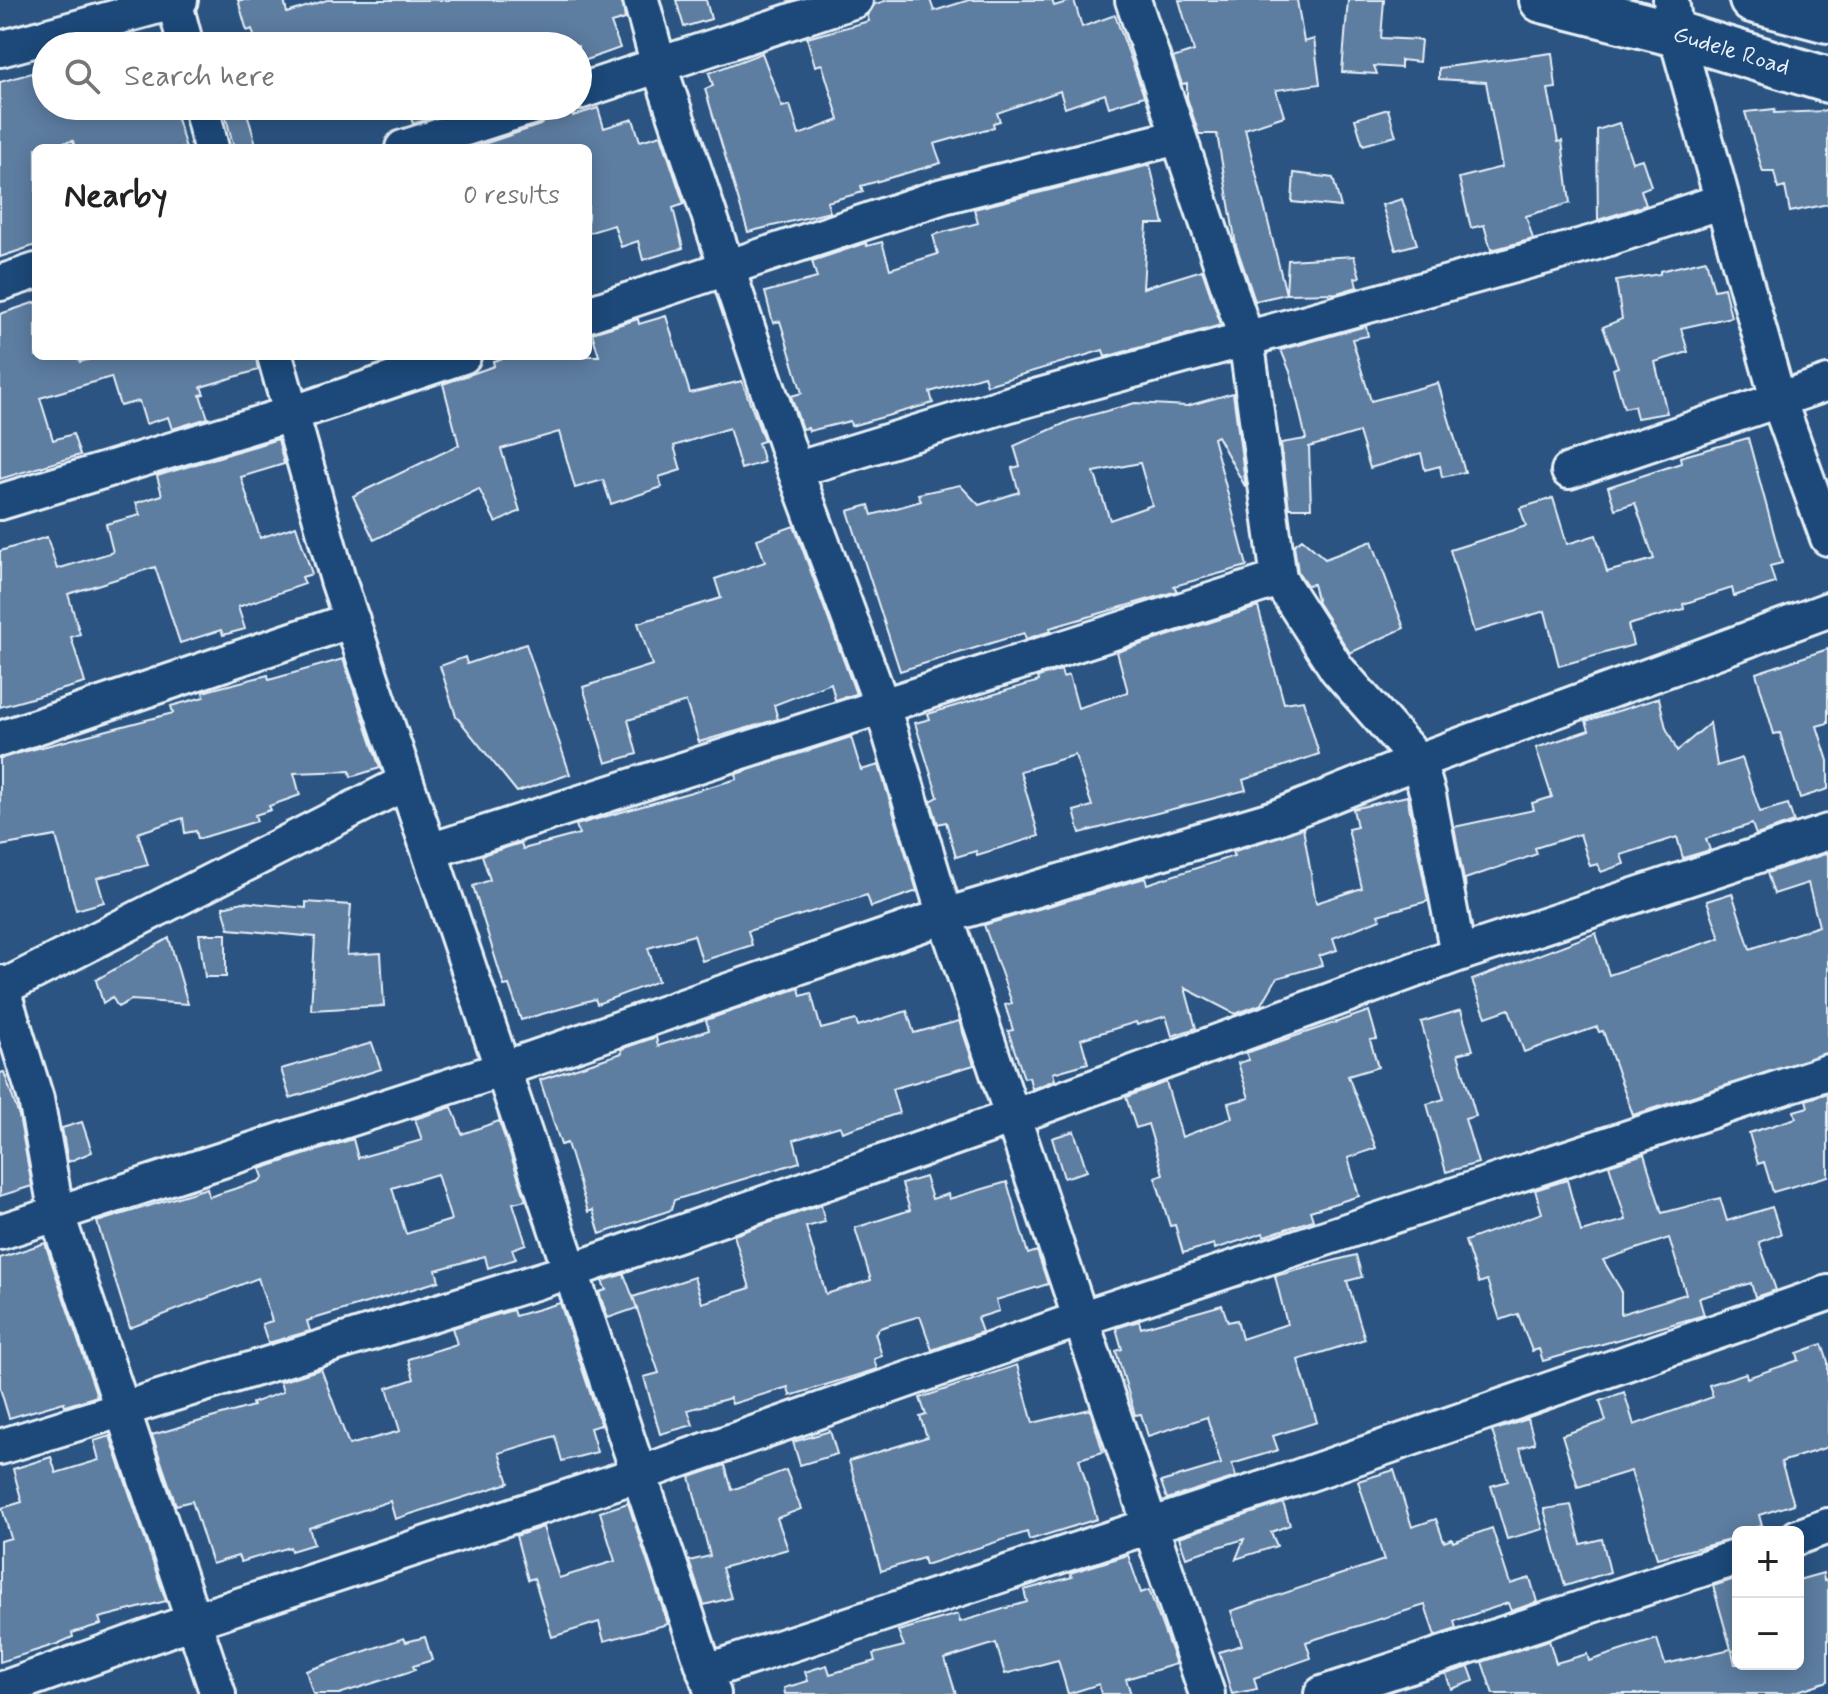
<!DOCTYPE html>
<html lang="en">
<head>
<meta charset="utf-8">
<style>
  body { margin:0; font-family:Mynerve,sans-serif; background:#f2f2f2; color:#222 }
  .controls { position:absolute; right:24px; bottom:24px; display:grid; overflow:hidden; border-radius:12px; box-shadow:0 4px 20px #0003 }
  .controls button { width:72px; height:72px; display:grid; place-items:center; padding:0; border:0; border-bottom:2px solid #e0e0e0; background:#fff; color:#222; font:40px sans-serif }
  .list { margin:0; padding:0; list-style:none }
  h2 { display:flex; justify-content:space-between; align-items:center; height:104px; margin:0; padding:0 32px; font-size:34px }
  h2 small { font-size:26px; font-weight:400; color:#767676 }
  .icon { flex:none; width:44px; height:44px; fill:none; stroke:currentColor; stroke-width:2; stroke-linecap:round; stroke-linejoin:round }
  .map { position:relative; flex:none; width:1828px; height:1694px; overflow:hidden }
  .search { position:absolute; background:#fff; box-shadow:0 4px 20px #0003; left:32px; top:32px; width:560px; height:88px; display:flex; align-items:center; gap:20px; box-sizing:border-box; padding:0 28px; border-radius:44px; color:#767676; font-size:30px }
  .panel { position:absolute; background:#fff; box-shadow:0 4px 20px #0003; left:32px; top:144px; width:560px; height:216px; border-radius:12px }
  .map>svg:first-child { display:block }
  .building { fill:#5d7da1; stroke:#e8f1f8; stroke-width:2; fill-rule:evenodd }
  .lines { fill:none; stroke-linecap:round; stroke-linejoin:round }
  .street-casing { stroke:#e8f1f8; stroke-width:40 }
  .highway-casing { stroke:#e8f1f8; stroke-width:50 }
  .street { stroke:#1f4a7a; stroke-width:34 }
  .highway { stroke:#1f4a7a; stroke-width:44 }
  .labels { text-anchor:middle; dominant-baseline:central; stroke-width:8; stroke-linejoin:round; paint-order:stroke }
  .street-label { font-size:24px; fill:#e8f1f8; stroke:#1f4a7a }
</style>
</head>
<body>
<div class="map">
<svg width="1828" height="1694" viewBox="0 0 1828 1694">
  <rect width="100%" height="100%" fill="#2b5482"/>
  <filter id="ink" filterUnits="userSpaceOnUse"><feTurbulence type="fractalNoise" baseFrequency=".0125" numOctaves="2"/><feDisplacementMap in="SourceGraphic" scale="16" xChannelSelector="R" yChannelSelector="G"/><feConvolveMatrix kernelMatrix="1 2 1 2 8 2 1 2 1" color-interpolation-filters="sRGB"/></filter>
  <g filter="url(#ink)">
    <path class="building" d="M 238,0 L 284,0 L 287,13 L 327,0 L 622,0 L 625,19 L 611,23 L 620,48 L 578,63 L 578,46 L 284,46 L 282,39 L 257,46 L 252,29 L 247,31 Z
      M 676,0 L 706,0 L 711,19 L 684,27 Z
      M 888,0 L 930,0 L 934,11 L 969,0 L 1052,0 L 1054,6 L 1074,0 L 1082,27 L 1115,15 L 1144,96 L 1109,107 L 1105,94 L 1065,108 L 1060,91 L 997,113 L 1000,121 L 993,123 L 994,127 L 934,144 L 941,163 L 861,186 L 863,192 L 827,202 L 830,212 L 748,232 L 705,89 L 713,86 L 709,73 L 762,53 L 782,107 L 790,105 L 799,135 L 839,120 L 822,64 L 815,66 L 807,38 L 869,21 L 867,15 L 875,4 Z
      M 1179,0 L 1297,0 L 1304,42 L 1314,39 L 1320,84 L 1276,90 L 1284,116 L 1245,129 L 1286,294 L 1288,260 L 1354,256 L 1360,277 L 1355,278 L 1357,287 L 1337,293 L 1286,294 L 1255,301 L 1236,245 L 1217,134 L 1199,134 L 1187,98 L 1187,83 L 1182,84 L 1173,58 L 1194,51 Z
      M 1348,0 L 1384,0 L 1381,38 L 1421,40 L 1419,62 L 1401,60 L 1401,68 L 1374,66 L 1377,74 L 1342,72 Z
      M 1552,53 L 1556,88 L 1548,89 L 1558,142 L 1562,141 L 1570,203 L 1526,216 L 1533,239 L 1491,250 L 1484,225 L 1471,228 L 1459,178 L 1502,167 L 1486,82 L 1439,79 L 1439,68 Z
      M 46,69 L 46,106 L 173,106 L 186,148 L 75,148 L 73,141 L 36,148 L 36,245 L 0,257 L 0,82 Z
      M 223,106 L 245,106 L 257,148 L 234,148 Z
      M 407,106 L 432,106 L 435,117 L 413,124 Z
      M 598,108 L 604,128 L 633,119 L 640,141 L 661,135 L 684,204 L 673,208 L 683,248 L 643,260 L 638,241 L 621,247 L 614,225 L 588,233 L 588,148 L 472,148 L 540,125 L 551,116 L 571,110 L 573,116 Z
      M 1388,109 L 1396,136 L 1363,145 L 1355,119 Z
      M 1775,109 L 1774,113 L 1828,111 L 1828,204 L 1790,212 L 1785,187 L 1778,189 L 1774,172 L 1763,172 L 1745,112 Z
      M 1619,123 L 1632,162 L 1642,159 L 1651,186 L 1641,190 L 1646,205 L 1598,220 L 1597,130 Z
      M 1150,165 L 1164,224 L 1147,224 L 1143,288 L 1202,270 L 1221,325 L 1105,357 L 1103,350 L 987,385 L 984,376 L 930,392 L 933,403 L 851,426 L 850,421 L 809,431 L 808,428 L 802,429 L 791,396 L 802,393 L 780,321 L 773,323 L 765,292 L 817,278 L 812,261 L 866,243 L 867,246 L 882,242 L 890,269 L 938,254 L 933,235 L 978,223 L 974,209 Z
      M 1294,173 L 1333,178 L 1341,207 L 1292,202 Z
      M 1402,199 L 1417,244 L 1396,250 L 1382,205 Z
      M 1706,260 L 1714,290 L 1724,288 L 1731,317 L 1681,328 L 1688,352 L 1655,362 L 1667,413 L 1637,418 L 1634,406 L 1624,408 L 1613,369 L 1618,367 L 1603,327 L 1622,319 L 1616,281 L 1660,274 L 1660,271 Z
      M 36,302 L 36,356 L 78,356 L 80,362 L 101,356 L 256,356 L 258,370 L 201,387 L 204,394 L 200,395 L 208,418 L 172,429 L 168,417 L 146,424 L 139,401 L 120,406 L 111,377 L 40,398 L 53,440 L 73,434 L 80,455 L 0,479 L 0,314 Z
      M 666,316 L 690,393 L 742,381 L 764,441 L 758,443 L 764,462 L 741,469 L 729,428 L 674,446 L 681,470 L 659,477 L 662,487 L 611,504 L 603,480 L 575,488 L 559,432 L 501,449 L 520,511 L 496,523 L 479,489 L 374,540 L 353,496 L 459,445 L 443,384 L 494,366 L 493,361 L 510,356 L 599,356 L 592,333 L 638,319 L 639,324 Z
      M 1366,326 L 1368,336 L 1352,339 L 1371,401 L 1438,383 L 1465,472 L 1442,477 L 1440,466 L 1425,470 L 1421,453 L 1370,468 L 1359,432 L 1309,447 L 1311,508 L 1289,508 L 1281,443 L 1306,439 L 1291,374 L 1281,350 Z
      M 1233,393 L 1246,488 L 1217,436 L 1213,438 L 1247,566 L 1174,586 L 1177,591 L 1050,628 L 1051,631 L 1026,639 L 1024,633 L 900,671 L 848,511 L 869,505 L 872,515 L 921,501 L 918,494 L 960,485 L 979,505 L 1019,492 L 1012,468 L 1020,466 L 1014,446 L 1070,421 L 1135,403 L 1187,406 ZM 1140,463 L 1152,505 L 1110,520 L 1094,472 Z
      M 1748,438 L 1782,563 L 1770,566 L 1775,583 L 1734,596 L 1732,588 L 1683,604 L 1684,609 L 1628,625 L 1633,645 L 1559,666 L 1545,611 L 1474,632 L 1450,550 L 1526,526 L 1520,508 L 1553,498 L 1567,544 L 1596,535 L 1607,572 L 1654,559 L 1635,503 L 1615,509 L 1608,487 L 1681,463 L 1680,457 Z
      M 278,439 L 284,464 L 241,477 L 260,538 L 296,526 L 312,574 L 302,577 L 305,584 L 238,607 L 245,629 L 223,635 L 221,630 L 180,643 L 155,567 L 68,594 L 80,634 L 71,637 L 85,683 L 0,707 L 0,551 L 47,537 L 57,569 L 113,552 L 106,524 L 140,515 L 136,503 L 162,495 L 157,476 Z
      M 794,526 L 856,694 L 835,700 L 831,683 L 774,705 L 778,719 L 699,742 L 686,702 L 628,720 L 637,754 L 606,763 L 583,687 L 652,665 L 638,623 L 721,598 L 715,579 L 765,562 L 757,539 Z
      M 1302,539 L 1325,559 L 1372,541 L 1404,628 L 1350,653 L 1318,603 L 1313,584 L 1307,585 L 1298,572 L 1294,545 Z
      M 1258,607 L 1284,703 L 1303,700 L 1319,754 L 1243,780 L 1246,790 L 1080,833 L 1074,811 L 1092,806 L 1075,755 L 1024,770 L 1020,771 L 1039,836 L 977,855 L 976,851 L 956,857 L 946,822 L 938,824 L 931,801 L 938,797 L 915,723 L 930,719 L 928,714 L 1039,681 L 1038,677 L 1061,670 L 1063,677 L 1069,675 L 1078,708 L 1128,692 L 1117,652 Z
      M 526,644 L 570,774 L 517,792 L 456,716 L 440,666 L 465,657 L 467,664 Z
      M 1828,649 L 1828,723 L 1817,726 L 1828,761 L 1828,789 L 1800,798 L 1780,733 L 1774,734 L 1756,673 Z
      M 343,659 L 380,768 L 351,777 L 350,771 L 294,773 L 300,795 L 269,806 L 271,810 L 255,815 L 257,821 L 198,839 L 196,831 L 185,833 L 183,818 L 138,833 L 148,865 L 97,878 L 104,902 L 76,910 L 56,836 L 0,846 L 0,758 L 173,713 L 171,706 L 204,697 L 203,692 L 217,688 L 268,675 L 269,680 Z
      M 1659,698 L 1666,728 L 1677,751 L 1710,723 L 1717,766 L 1742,758 L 1760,812 L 1788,804 L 1794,822 L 1756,835 L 1752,824 L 1706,839 L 1710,850 L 1683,858 L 1677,837 L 1621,855 L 1624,864 L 1601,872 L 1598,864 L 1590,866 L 1580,834 L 1535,848 L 1537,854 L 1465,879 L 1466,891 L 1454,827 L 1534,810 L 1532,803 L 1552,797 L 1536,748 L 1589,730 L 1586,721 Z
      M 851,737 L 861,770 L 879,765 L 917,891 L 871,907 L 867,895 L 748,931 L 752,945 L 702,961 L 694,935 L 648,948 L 658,981 L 597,1004 L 595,999 L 521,1020 L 509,985 L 504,986 L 473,886 L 490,880 L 482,855 L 521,843 L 523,849 L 579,834 L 576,825 L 737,779 L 736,774 Z
      M 1407,796 L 1428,901 L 1378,915 L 1380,919 L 1333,938 L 1337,950 L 1319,956 L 1322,965 L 1277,978 L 1262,1004 L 1235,1014 L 1185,988 L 1196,1028 L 1172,1036 L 1166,1016 L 1137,1025 L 1136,1022 L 1081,1039 L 1088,1063 L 1053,1073 L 1055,1080 L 1032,1089 L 1029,1077 L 1024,1078 L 1008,1031 L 1013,1030 L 1005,1005 L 1012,1003 L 984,925 L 1145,878 L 1147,884 L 1234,856 L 1232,852 L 1303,828 L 1316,903 L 1362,888 L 1348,829 L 1357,827 L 1353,809 Z
      M 1828,853 L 1828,1053 L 1633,1115 L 1603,1031 L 1599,1032 L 1597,1027 L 1524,1052 L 1509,1009 L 1486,1017 L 1472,980 L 1596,933 L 1609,975 L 1720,938 L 1707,901 L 1732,893 L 1750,949 L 1819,926 L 1808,883 L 1774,894 L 1767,873 Z
      M 243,902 L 306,908 L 306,902 L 351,905 L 347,955 L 381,953 L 384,1006 L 311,1010 L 315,937 L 229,929 L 223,907 Z
      M 199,934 L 226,934 L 226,977 L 205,977 Z
      M 169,938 L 188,1004 L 131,1000 L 118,1007 L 112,997 L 103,1003 L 96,980 Z
      M 799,988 L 801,996 L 811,993 L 821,1029 L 856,1020 L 858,1026 L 907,1011 L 914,1033 L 959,1021 L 974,1065 L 892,1089 L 899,1113 L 842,1132 L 840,1126 L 794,1140 L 800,1162 L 674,1200 L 671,1210 L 600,1234 L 593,1210 L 588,1212 L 567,1143 L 561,1145 L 540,1080 L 622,1053 L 621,1049 L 656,1037 L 658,1046 L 709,1030 L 706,1020 Z
      M 1461,1010 L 1473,1050 L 1458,1054 L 1476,1116 L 1465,1119 L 1478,1163 L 1446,1172 L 1427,1104 L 1444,1099 L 1421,1022 Z
      M 1369,1011 L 1377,1039 L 1370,1040 L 1378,1067 L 1348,1076 L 1376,1148 L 1348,1158 L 1359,1196 L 1310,1211 L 1313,1220 L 1264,1236 L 1263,1233 L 1215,1249 L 1214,1244 L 1183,1253 L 1175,1225 L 1170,1226 L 1155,1177 L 1163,1174 L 1148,1124 L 1136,1128 L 1126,1097 L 1166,1082 L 1182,1137 L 1232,1118 L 1228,1103 L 1249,1098 L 1238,1063 L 1249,1060 L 1246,1053 Z
      M 372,1043 L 381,1069 L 290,1098 L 281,1069 Z
      M 4,1072 L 19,1116 L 32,1186 L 0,1196 L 0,1073 Z
      M 1828,1093 L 1828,1176 L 1773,1192 L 1764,1162 L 1758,1164 L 1749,1133 L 1796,1118 L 1794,1111 L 1808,1107 L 1806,1100 Z
      M 452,1107 L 462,1134 L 499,1121 L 526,1200 L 513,1203 L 526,1244 L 512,1249 L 516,1259 L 488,1268 L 485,1256 L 436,1270 L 439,1281 L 307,1321 L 310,1331 L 268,1343 L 262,1324 L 272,1321 L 258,1278 L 130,1328 L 97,1222 L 207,1188 L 209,1197 L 259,1181 L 263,1177 L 260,1169 L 353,1139 L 358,1158 L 422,1140 L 415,1119 ZM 437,1174 L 451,1220 L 406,1234 L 392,1188 Z
      M 82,1122 L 92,1152 L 68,1162 L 62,1128 Z
      M 1074,1131 L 1087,1171 L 1064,1178 L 1052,1138 Z
      M 1644,1154 L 1662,1213 L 1720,1198 L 1727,1221 L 1772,1207 L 1781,1234 L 1759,1242 L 1776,1290 L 1755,1297 L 1751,1283 L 1699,1298 L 1704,1315 L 1543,1361 L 1539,1349 L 1532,1351 L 1518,1314 L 1500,1320 L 1487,1280 L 1479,1283 L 1465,1241 L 1542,1213 L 1535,1190 L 1567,1180 L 1581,1232 L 1626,1220 L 1609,1165 ZM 1669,1238 L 1686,1294 L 1621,1314 L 1621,1290 L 1603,1260 Z
      M 925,1177 L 932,1199 L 948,1194 L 949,1199 L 1007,1182 L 1028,1254 L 1037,1251 L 1048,1284 L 996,1300 L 999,1311 L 977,1318 L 982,1332 L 932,1350 L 920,1316 L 880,1328 L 875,1333 L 882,1356 L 874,1359 L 877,1369 L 790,1396 L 788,1387 L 732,1404 L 730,1398 L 688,1410 L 693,1425 L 660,1434 L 644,1377 L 659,1373 L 633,1297 L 694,1277 L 702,1303 L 750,1288 L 734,1235 L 821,1205 L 825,1222 L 806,1227 L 826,1294 L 871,1280 L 855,1228 L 910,1210 L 902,1184 Z
      M 45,1243 L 97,1396 L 65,1406 L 64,1402 L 9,1418 L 0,1388 L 0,1258 Z
      M 1356,1255 L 1362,1277 L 1347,1281 L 1365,1339 L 1298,1360 L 1317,1422 L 1273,1436 L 1278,1450 L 1232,1464 L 1236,1477 L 1167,1499 L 1161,1482 L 1221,1464 L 1207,1417 L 1148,1436 L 1141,1414 L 1135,1415 L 1116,1351 L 1122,1349 L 1116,1328 L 1139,1321 L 1141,1328 L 1222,1305 L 1228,1322 L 1237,1320 L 1242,1339 L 1287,1324 L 1275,1276 Z
      M 624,1274 L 637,1308 L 608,1318 L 599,1292 L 606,1290 L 602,1281 Z
      M 560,1303 L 601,1425 L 590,1428 L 597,1452 L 562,1461 L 555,1436 L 499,1453 L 509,1483 L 395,1519 L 390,1501 L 309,1528 L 314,1544 L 291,1551 L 290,1547 L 241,1562 L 238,1556 L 212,1564 L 192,1501 L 176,1505 L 152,1435 L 253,1406 L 252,1403 L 283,1392 L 280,1382 L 321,1369 L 349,1445 L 400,1431 L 387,1388 L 414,1379 L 408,1359 L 457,1344 L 452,1328 L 513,1310 L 515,1316 Z
      M 1822,1344 L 1828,1362 L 1828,1447 L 1781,1462 L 1794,1504 L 1759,1515 L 1762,1526 L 1738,1532 L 1738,1538 L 1657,1558 L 1631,1471 L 1578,1487 L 1562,1435 L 1606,1421 L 1600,1401 L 1624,1392 L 1634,1425 L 1713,1397 L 1709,1385 L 1746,1373 L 1747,1378 L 1799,1360 L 1797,1353 Z
      M 1017,1365 L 1033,1423 L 1090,1409 L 1103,1452 L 1079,1459 L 1097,1519 L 1029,1540 L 1027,1532 L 925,1565 L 923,1558 L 881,1571 L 849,1461 L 927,1437 L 920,1417 L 926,1415 L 920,1398 Z
      M 1528,1419 L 1535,1443 L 1520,1448 L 1543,1529 L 1507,1539 L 1491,1486 L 1508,1481 L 1492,1431 Z
      M 830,1431 L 837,1454 L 800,1465 L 793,1442 Z
      M 110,1436 L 166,1601 L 99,1618 L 101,1624 L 72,1633 L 73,1637 L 57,1644 L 0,1662 L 0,1541 L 11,1538 L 2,1508 L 22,1502 L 13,1469 L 51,1457 L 56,1473 L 99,1460 L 94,1441 Z
      M 725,1465 L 732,1490 L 786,1470 L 801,1509 L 777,1518 L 788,1549 L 722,1568 L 731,1598 L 704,1605 L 689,1561 L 710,1556 L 690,1477 Z
      M 1394,1470 L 1412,1527 L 1436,1519 L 1444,1542 L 1452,1539 L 1453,1542 L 1492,1528 L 1510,1584 L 1530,1578 L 1537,1602 L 1511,1611 L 1508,1603 L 1454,1621 L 1456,1629 L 1435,1636 L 1425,1605 L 1306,1642 L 1311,1658 L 1254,1678 L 1257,1689 L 1232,1694 L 1219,1652 L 1242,1645 L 1231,1611 L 1384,1560 L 1358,1481 Z
      M 628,1503 L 668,1624 L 604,1641 L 599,1622 L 552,1637 L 534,1578 L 528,1580 L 516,1536 L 543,1527 L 559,1578 L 615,1561 L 600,1512 Z
      M 1283,1503 L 1290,1525 L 1271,1532 L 1277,1546 L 1236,1559 L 1244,1539 L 1186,1557 L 1179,1537 Z
      M 1571,1505 L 1581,1544 L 1602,1539 L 1610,1572 L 1565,1586 L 1544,1509 Z
      M 1128,1555 L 1141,1593 L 1149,1590 L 1176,1664 L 1126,1679 L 1131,1694 L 1101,1694 L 1099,1684 L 1068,1694 L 1058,1660 L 1005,1674 L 996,1643 L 945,1659 L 956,1694 L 785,1694 L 784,1688 L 808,1681 L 805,1672 L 827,1665 L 830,1674 L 875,1661 L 873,1654 L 904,1646 L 898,1631 L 958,1614 L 960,1622 L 1027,1602 L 1024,1590 L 1072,1577 L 1070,1573 Z
      M 1823,1573 L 1824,1581 L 1828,1580 L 1828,1681 L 1789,1694 L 1493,1694 L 1482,1662 L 1549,1640 L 1556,1663 L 1587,1654 L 1589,1661 L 1657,1639 L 1665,1664 L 1731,1649 L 1713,1586 L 1738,1578 L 1738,1650 L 1732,1651 L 1735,1664 L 1798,1664 L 1798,1580 Z
      M 425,1637 L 432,1660 L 413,1666 L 415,1670 L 339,1694 L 313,1694 L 306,1671 L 404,1638 L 406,1642 Z
      M 1469,1667 L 1474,1681 L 1451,1689 L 1446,1674 Z"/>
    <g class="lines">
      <g class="street-casing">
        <path id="street" d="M 174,0 L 186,46
          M 641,0 L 659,66 L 795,470 L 882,706 L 945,916 L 1207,1694
          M 1133,0 L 1246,338 L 1279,579 L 1337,669 L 1418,761 L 1428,795 L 1458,954
          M 1671,0 L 1676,34 L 1778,399 L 1828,538
          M 0,49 L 180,0
          M 578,92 L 855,0
          M 201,106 L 211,148
          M 403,148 L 534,106
          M 0,283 L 36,271
          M 588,314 L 943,196 L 1178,137
          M 275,356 L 338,580 L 713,1694
          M 795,470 L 1010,404 L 1593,243 L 1723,201
          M 1569,471 L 1828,383
          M 0,502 L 294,413 L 463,356
          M 0,739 L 352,620
          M 430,851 L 1279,579
          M 0,983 L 36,1099 L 57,1215 L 218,1694
          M 0,989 L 406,782
          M 0,1232 L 503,1069 L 945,916 L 1275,818 L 1418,761 L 1828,610
          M 0,1447 L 571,1271 L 1013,1117 L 1458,954 L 1828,832
          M 1798,1537 L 1828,1526
          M 705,1672 L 1296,1478 L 1828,1293
          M 0,1690 L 193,1621 L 639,1474 L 1080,1319 L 1828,1072
          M 1322,1694 L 1738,1557"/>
      </g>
      <g class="highway-casing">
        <g id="highway">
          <path id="s1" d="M 1542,0 L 1676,34 L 1828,80"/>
          <path d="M 1752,0 L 1828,20"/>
        </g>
      </g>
      <use href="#street" class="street"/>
      <use href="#highway" class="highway"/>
    </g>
  </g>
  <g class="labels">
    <g class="street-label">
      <text stroke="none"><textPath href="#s1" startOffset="196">Gudele Road</textPath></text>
    </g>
  </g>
</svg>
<div class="controls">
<button>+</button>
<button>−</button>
</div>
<div class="search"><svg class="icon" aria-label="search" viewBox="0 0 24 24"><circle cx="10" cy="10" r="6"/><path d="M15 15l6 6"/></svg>Search here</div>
<section class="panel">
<h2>Nearby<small>0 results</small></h2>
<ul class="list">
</ul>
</section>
</div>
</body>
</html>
